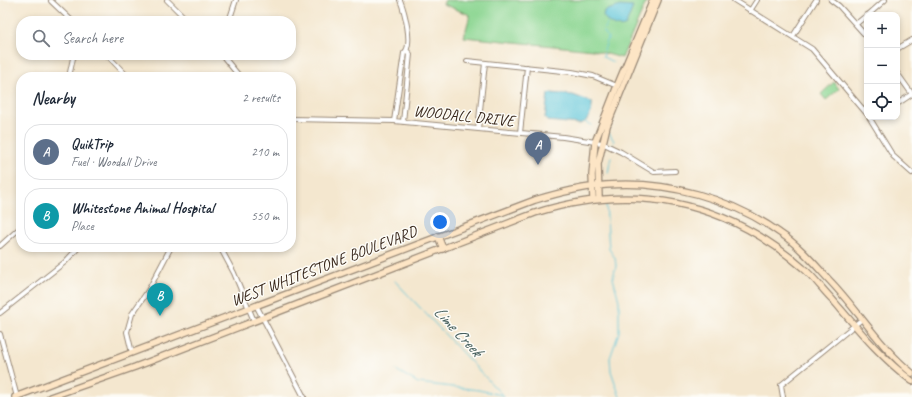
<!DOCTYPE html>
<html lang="en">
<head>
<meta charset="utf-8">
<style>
  body { margin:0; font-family:Caveat,sans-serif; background:#f2f2f3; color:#1f2937 }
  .controls { position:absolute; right:12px; top:12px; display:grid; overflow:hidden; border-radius:8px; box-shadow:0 2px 6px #0003 }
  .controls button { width:36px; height:36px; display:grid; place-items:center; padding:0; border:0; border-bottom:1px solid #e0e1e3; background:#fff; color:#1f2937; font:20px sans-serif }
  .you { position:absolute; left:440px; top:222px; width:14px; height:14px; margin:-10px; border:3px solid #fff; border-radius:50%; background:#1a73e8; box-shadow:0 0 0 6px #1a73e833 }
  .badge { display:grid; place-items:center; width:26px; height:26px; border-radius:50%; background:#2563eb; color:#fff; font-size:13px; font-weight:700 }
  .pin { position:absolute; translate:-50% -33px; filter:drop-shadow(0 1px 2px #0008) }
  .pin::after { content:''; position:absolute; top:21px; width:14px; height:12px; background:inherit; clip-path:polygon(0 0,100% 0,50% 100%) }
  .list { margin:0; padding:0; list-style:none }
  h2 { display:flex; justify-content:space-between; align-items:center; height:52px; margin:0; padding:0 16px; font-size:17px }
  h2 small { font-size:13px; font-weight:400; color:#747a83 }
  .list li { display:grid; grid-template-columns:26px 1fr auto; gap:12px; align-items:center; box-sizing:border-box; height:56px; margin:0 8px 8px; padding:0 8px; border:1px solid #e0e1e3; border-radius:16px }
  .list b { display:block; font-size:15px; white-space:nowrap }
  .list p { margin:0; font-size:13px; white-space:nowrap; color:#747a83 }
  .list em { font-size:13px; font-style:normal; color:#747a83 }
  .icon { flex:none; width:22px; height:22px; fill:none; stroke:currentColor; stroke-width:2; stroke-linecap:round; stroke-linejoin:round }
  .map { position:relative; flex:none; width:912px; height:397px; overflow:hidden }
  .search { position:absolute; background:#fff; box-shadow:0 2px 6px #0003; left:16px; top:16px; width:280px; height:44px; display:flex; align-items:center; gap:10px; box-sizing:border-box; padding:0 14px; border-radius:16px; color:#747a83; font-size:15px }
  .panel { position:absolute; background:#fff; box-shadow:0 2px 6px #0003; left:16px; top:72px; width:280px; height:180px; border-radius:16px }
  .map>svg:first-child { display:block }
  .green { fill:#8cd692; stroke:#648058 }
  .water { fill:#5cc4d8; stroke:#4c777b }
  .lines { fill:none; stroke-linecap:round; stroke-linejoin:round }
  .stream { stroke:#5cc4d8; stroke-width:1 }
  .street-casing { stroke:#988876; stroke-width:6 }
  .secondary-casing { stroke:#988876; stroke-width:8 }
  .street { stroke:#fff; stroke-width:4 }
  .secondary { stroke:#fde5c5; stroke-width:5.5 }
  .labels { text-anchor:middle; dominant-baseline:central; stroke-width:3; stroke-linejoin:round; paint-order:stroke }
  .street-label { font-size:16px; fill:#3b2a1e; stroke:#fdfcf7 }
  .water-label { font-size:17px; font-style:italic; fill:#47605f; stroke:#fdfcf7 }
</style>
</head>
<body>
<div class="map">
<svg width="912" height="397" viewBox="0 0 912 397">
  <rect width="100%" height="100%" fill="#fdfcf7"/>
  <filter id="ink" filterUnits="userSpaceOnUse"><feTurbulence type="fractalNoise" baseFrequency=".025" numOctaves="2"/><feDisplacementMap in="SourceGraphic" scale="8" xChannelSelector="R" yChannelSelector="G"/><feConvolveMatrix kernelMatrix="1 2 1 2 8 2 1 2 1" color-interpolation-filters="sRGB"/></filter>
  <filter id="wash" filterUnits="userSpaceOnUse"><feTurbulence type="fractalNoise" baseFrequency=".012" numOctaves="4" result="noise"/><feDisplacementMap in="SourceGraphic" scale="16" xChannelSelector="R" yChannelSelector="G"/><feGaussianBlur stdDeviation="0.9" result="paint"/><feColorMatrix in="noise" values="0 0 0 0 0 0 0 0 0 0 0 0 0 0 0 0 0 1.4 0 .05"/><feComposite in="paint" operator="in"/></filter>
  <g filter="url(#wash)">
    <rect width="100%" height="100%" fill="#f4e7cf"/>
    <path class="green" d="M 445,0 L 647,0 L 622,58 L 593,50 L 464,37 L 470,15 L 443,4 Z
      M 834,82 L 839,89 L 826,100 L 821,94 Z"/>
    <path class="water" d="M 620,6 L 633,7 L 626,25 C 617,30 608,23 603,16 L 604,11 Z
      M 551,93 L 573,95 L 592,102 C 593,110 589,123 579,124 L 547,121 L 545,118 L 548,94 Z"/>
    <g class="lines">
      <path class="stream" d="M 604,50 L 608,38 L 603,30 L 608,22
        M 604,53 L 603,57 L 613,62
        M 585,122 L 591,125
        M 609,133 L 614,141 L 613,144
        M 608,173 L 611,157
        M 606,203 L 609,249 L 615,258 L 616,266 L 613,278 L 619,301 L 619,332 L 610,358 L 611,371 L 620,397
        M 395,281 L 504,397
        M 396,370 L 418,383 L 479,390 L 501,395"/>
    </g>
  </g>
  <g filter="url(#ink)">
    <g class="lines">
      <g class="street-casing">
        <path id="street" d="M 167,0 L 188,21
          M 734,0 L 812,49 L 867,114
          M 831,0 L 839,6 L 867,37
          M 51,1 L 72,21
          M 750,11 L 757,0
          M 868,15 L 885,0
          M 229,21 L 236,0
          M 856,24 L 867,15
          M 793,36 L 816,0
          M 897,49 L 912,40
          M 107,55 L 128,77
          M 222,55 L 240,77
          M 467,61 L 572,72 L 593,76 L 617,86
          M 897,73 L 912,94 L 897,104
          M 69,77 L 73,58 L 75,55
          M 869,117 L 893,156 L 912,173
          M 291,119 L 394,121 L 563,137 L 602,143 L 621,152 L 654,172 L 675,171
          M 394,121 L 404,53 C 414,45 404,10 400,0
          M 403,122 L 410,54 L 407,51
          M 478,129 L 485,63
          M 520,133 L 527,67
          M 0,246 L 21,227
          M 220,247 L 234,273 L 254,321
          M 256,305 L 304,397
          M 0,313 L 65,262 L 79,247
          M 0,334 L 17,397
          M 132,353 L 127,332 L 132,314 L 148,291 L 171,247
          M 783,397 L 781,385 L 861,320"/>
      </g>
      <g class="secondary-casing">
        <path id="secondary" d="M 593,199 L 592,175 L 595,142 L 617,86 L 653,0
          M 599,199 L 598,164 L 607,126 L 658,0
          M 438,236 L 443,249
          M 15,397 L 535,200 C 558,193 582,187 606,185 C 666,180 731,198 780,233 C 800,246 816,266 832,283 C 860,313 880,347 912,373
          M 50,397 L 135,367 L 535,213 C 633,182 725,200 803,268 C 814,277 822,289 832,299 C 857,328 881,358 912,381"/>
      </g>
      <use href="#street" class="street"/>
      <use href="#secondary" class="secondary"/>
    </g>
  </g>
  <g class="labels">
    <g class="street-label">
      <text transform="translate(464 116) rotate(6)">WOODALL DRIVE</text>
      <text transform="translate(324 266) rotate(-21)">WEST WHITESTONE BOULEVARD</text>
    </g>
    <g class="water-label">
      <text transform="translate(458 331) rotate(47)">Lime Creek</text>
    </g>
  </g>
</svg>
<div class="controls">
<button>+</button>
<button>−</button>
<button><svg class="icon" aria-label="locate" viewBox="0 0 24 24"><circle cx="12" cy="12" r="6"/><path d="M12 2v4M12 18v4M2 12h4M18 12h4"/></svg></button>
</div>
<div class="you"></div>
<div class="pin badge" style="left:538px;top:165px;background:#5c6f8a">A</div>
<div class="pin badge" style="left:160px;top:316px;background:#0f9aa8">B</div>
<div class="search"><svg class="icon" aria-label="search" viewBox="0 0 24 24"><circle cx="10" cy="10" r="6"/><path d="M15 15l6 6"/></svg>Search here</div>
<section class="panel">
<h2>Nearby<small>2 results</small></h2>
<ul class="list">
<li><span class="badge" style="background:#5c6f8a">A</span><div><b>QuikTrip</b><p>Fuel · Woodall Drive</p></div><em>210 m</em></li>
<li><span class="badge" style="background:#0f9aa8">B</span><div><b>Whitestone Animal Hospital</b><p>Place</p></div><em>550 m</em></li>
</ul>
</section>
</div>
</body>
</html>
